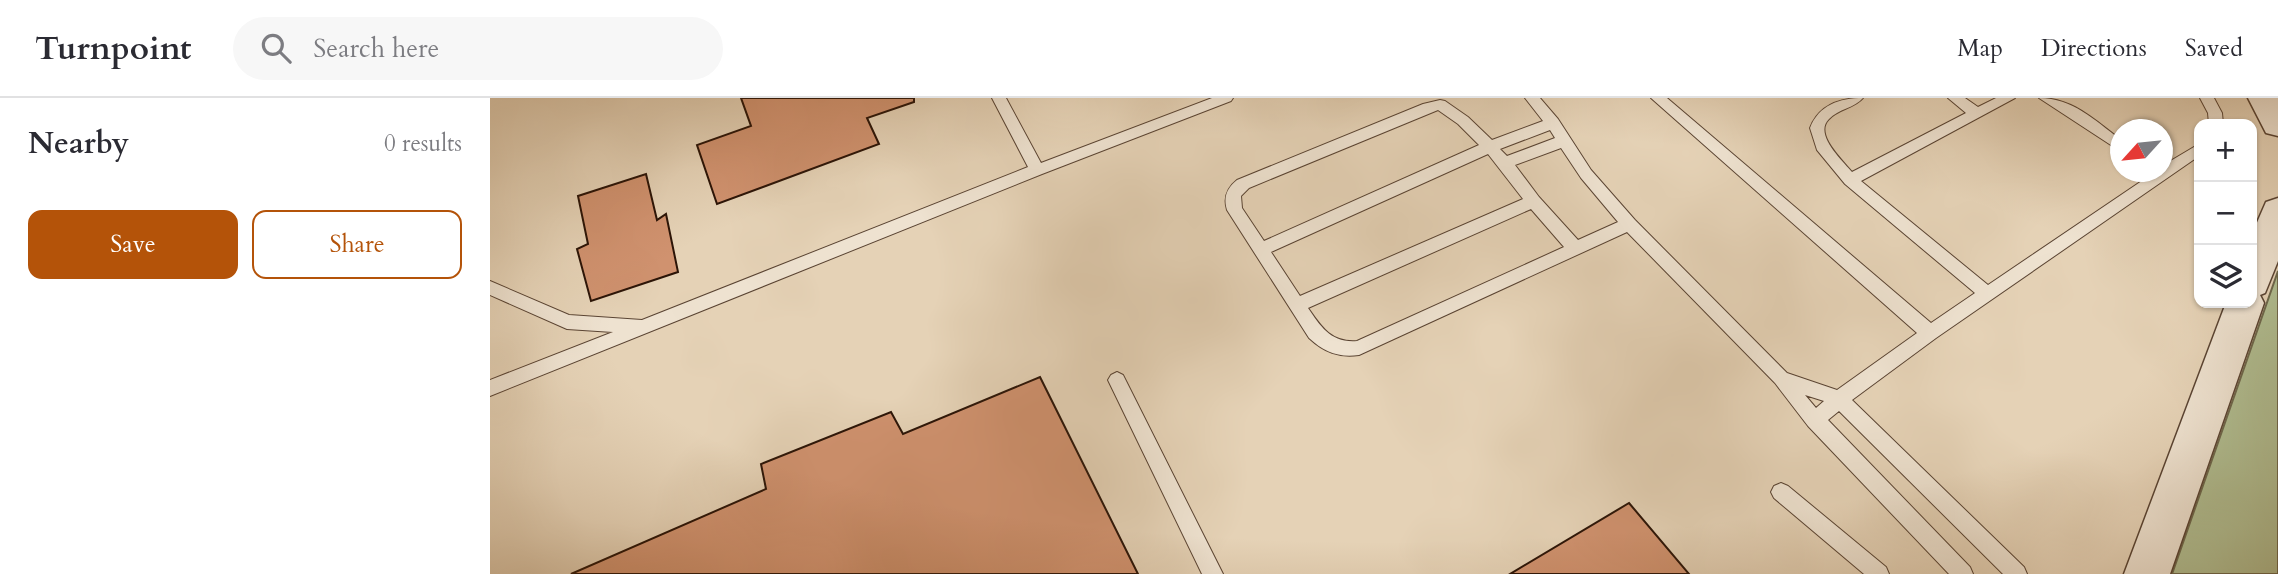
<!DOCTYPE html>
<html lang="en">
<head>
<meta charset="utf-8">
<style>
  body { margin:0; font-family:Cardo,serif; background:#f7f7f7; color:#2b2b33 }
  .controls { position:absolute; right:21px; top:21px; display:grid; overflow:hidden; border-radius:14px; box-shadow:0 2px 5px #0004 }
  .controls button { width:63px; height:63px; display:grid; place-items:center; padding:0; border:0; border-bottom:2px solid #e1e1e2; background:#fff; color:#2b2b33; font:35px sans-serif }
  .compass { position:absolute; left:1620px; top:21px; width:63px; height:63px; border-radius:50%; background:#fff; box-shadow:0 2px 5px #0004; rotate:243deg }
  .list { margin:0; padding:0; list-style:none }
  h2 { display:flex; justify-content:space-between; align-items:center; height:91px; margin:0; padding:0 28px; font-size:30px }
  h2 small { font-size:23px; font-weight:400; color:#7c7c81 }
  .actions { display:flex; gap:14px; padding:21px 28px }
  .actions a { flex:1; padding:16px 0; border:2px solid #b45309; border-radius:14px; text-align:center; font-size:24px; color:#b45309 }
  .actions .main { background:#b45309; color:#fff }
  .icon { flex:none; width:38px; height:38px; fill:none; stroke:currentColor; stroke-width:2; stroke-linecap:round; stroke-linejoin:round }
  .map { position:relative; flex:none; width:1788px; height:476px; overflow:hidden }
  header { display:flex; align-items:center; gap:42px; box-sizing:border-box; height:98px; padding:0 35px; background:#fff; border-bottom:2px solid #e1e1e2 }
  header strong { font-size:33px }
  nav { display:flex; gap:38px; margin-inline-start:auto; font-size:24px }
  .search { width:490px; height:63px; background:#f7f7f7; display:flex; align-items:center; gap:18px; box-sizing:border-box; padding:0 24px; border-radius:38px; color:#7c7c81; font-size:26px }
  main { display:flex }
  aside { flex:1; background:#fff }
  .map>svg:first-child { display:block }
  .green { fill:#b0bd91; stroke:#6e684c; stroke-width:2 }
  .building { fill:#d0926f; stroke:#2b1407; stroke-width:2 }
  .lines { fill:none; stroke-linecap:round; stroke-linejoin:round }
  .service-casing { stroke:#5a4433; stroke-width:2 }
  .tertiary-casing { stroke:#5a4433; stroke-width:3 }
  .service { fill:#eee2d0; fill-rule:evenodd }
  .tertiary { fill:#eee2d0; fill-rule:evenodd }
</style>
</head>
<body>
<header>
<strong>Turnpoint</strong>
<div class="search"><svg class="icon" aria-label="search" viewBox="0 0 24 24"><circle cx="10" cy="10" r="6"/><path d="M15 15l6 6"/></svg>Search here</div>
<nav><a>Map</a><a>Directions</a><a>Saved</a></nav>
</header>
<main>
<aside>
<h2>Nearby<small>0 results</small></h2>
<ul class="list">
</ul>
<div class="actions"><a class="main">Save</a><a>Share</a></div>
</aside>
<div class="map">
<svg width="1788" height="476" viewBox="0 0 1788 476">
  <rect width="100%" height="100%" fill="#e5d2b6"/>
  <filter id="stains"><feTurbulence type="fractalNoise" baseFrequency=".00286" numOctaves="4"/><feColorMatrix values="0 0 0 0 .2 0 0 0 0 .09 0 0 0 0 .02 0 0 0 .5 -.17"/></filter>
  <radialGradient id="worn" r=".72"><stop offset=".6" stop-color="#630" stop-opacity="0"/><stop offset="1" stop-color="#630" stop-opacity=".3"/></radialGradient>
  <path class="green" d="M 1788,173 L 1788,476 L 1682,476 Z"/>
  <path class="building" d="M 251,0 L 424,0 L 424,4 L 377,20 L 389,46 L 227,106 L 207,47 L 261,28 Z
    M 156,76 L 167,122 L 176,116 L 188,174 L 101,203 L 87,151 L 98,146 L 88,98 Z
    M 550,279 L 648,476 L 81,476 L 276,391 L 271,366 L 401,314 L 413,336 Z
    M 1139,405 L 1199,476 L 1020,476 Z"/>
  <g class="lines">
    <g class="service-casing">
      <path id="service" d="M 502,0 L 516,0 L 551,65 L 722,0 L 743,0 L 741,3 L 552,76 L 0,298 L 0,282 L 123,234 L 77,231 L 0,197 L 0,183 L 79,217 L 152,222 L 538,69 Z
        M 1035,0 L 1050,0 L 1068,21 L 1101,72 L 1145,122 L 1297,275 L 1347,292 L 1427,235 L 1161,0 L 1177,0 L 1441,225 L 1485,195 L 1355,86 L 1327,52 L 1320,30 C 1329,7 1349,0 1373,0 C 1365,10 1348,11 1339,21 C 1323,36 1353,63 1362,74 L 1476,15 L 1458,0 L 1475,0 L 1488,9 L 1506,0 L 1525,0 L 1371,83 L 1498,187 L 1665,74 L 1672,74 L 1672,68 L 1709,46 L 1709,58 L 1446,240 L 1362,302 L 1534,469 L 1537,476 L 1513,476 L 1349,313 L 1338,322 L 1480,469 L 1483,476 L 1459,476 L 1318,328 L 1285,285 L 1137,134 L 869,257 C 849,260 834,254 819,240 L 737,112 C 733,99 737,90 747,82 L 933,6 L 950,2 L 955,3 L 978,19 L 1002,42 L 1053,23 ZM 948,12 L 968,26 L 989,47 L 774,143 L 752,110 L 751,98 L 759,90 ZM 1060,32 L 1065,40 L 1017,58 L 1010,51 ZM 1071,50 L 1091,80 L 1128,124 L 1088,142 L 1049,99 L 1025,67 ZM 998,56 L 1033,101 L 810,198 L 781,154 ZM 1041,111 L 1074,149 L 867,243 C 841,245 831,229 818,210 ZM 1315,297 L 1334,303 L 1326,310 Z
        M 1549,0 C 1583,0 1604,22 1630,41 L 1630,53 Z
        M 1710,0 L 1724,0 L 1732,15 L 1733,26 L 1719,26 L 1718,15 Z
        M 627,274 L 633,277 L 733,476 L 712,476 L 618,282 L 621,277 Z
        M 1291,385 L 1298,388 L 1396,469 L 1399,476 L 1374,476 L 1284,400 L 1281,394 L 1284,388 Z"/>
    </g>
    <g class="tertiary-casing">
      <path id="tertiary" d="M 1758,0 L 1788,0 L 1788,38 L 1776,35 Z
        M 1788,100 L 1788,163 L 1775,195 L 1770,197 L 1774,205 L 1680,476 L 1634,476 L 1736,205 L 1762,205 L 1762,136 L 1776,104 Z"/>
    </g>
    <use href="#service" class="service"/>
    <use href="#tertiary" class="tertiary"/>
  </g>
  <rect width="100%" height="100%" filter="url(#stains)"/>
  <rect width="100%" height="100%" fill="url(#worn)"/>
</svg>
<div class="controls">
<button>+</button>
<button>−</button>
<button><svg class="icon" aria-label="layers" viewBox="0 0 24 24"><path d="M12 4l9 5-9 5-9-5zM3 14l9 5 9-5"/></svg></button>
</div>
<svg class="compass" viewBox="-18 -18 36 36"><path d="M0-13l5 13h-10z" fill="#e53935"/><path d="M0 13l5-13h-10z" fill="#7c7c81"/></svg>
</div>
</main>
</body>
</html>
